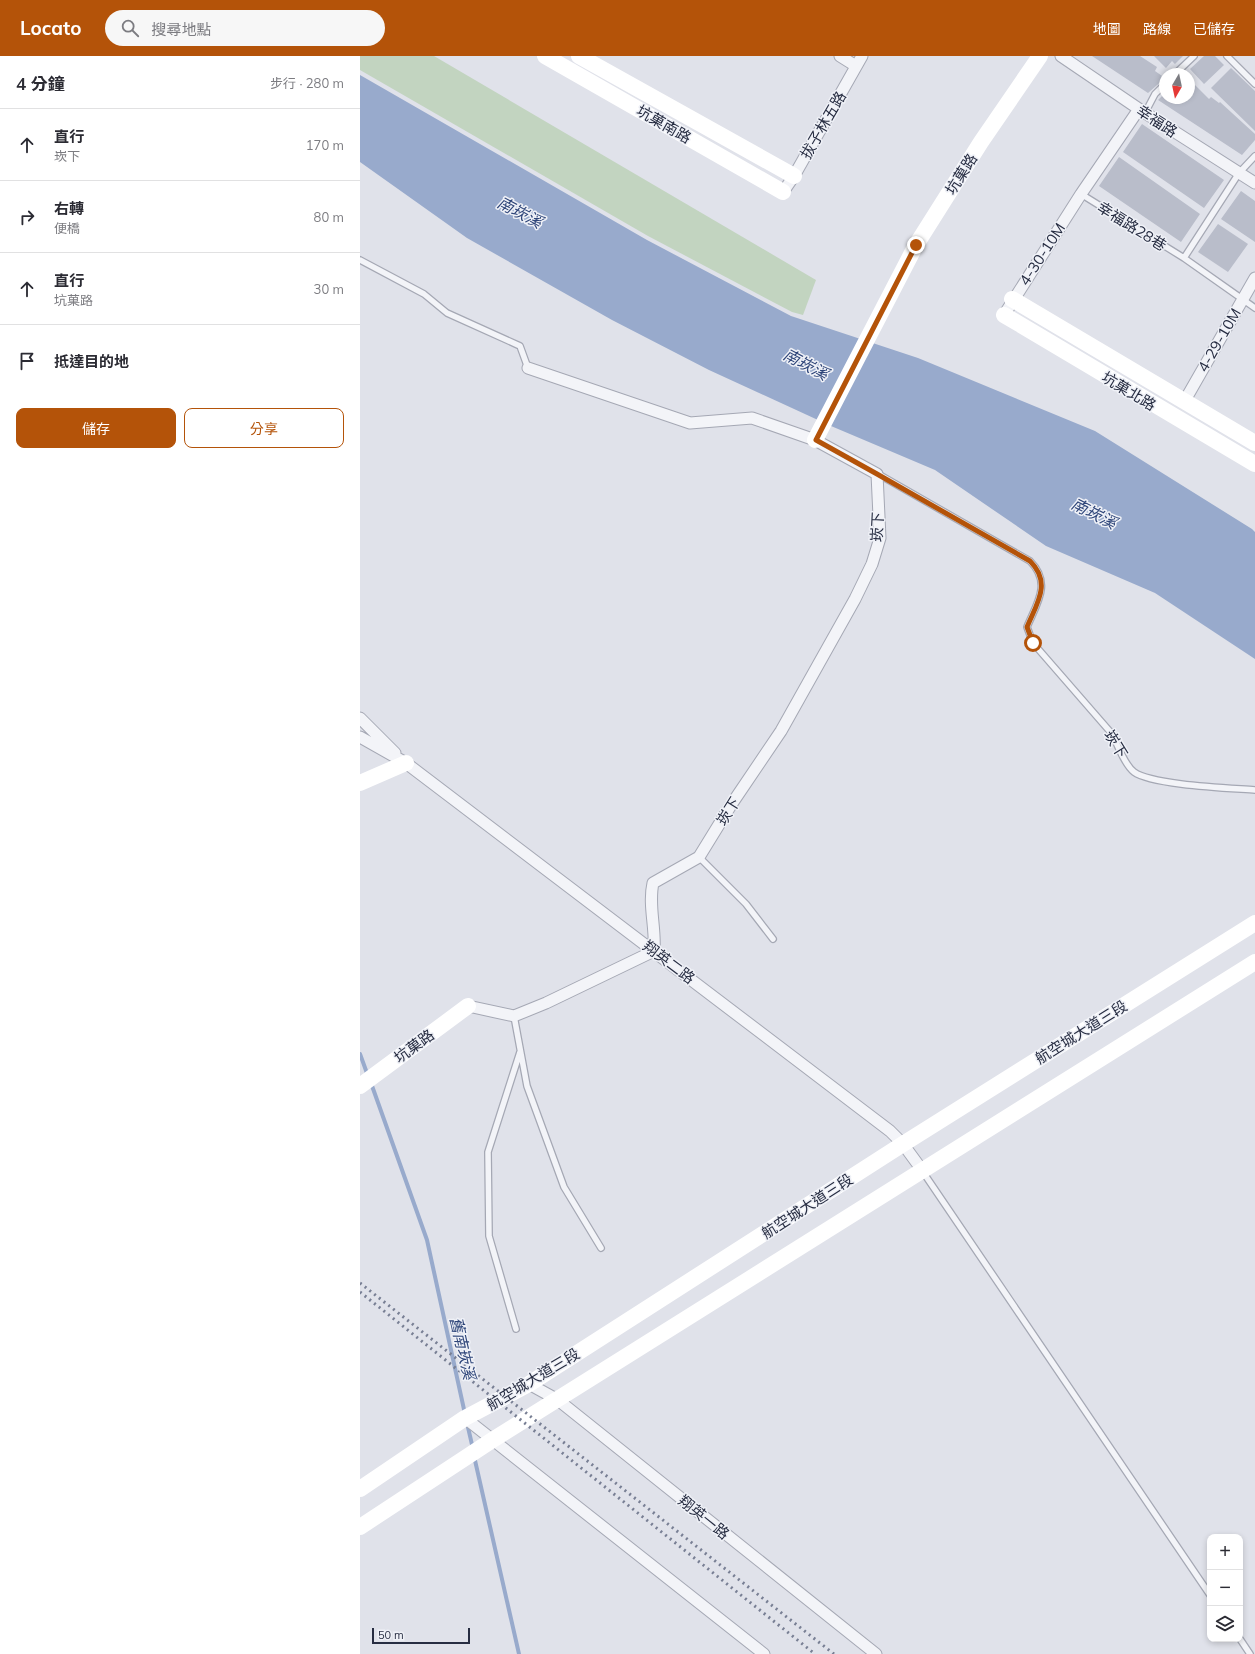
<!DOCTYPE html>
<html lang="zh-TW">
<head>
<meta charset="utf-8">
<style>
  body { margin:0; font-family:Mulish,"Noto Sans TC",sans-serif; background:#f7f7f7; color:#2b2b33 }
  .controls { position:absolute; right:12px; bottom:12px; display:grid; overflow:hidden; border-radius:8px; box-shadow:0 2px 6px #0003 }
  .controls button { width:36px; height:36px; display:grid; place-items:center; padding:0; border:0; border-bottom:1px solid #e1e1e2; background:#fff; color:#2b2b33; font:20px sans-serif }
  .compass { position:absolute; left:799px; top:12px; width:36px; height:36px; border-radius:50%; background:#fff; box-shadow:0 2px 6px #0003; rotate:189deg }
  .scale { position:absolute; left:12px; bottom:10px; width:98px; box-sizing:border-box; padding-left:4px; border:2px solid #272d42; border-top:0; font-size:11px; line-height:14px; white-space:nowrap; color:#272d42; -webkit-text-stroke:3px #eff1f7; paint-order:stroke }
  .stop { position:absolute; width:12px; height:12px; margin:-9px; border:3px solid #b45309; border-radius:50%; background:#fff }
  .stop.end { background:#b45309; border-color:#fff; box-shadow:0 1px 4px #0008 }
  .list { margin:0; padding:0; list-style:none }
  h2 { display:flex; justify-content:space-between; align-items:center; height:52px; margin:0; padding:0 16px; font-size:17px }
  h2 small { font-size:13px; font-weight:400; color:#7c7c81 }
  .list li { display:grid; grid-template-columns:26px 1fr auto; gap:12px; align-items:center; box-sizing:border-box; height:72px; padding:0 16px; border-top:1px solid #e1e1e2 }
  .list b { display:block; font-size:15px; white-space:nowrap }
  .list p { margin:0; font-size:13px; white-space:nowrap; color:#7c7c81 }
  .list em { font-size:13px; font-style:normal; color:#7c7c81 }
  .actions { display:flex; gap:8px; padding:12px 16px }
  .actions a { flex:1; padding:9px 0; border:1px solid #b45309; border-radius:8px; text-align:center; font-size:14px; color:#b45309 }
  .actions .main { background:#b45309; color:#fff }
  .icon { flex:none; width:22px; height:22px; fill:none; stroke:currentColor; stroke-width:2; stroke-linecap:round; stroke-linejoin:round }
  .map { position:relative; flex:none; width:895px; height:1598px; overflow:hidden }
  header { display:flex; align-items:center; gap:24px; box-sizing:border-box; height:56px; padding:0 20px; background:#b45309; color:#fff }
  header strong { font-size:19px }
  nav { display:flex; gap:22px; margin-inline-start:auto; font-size:14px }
  .search { width:280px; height:36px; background:#f7f7f7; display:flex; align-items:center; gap:10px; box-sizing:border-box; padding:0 14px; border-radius:22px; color:#7c7c81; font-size:15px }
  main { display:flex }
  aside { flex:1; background:#fff }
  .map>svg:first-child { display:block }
  .green { fill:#c2d4c0 }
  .water { fill:#98aacc }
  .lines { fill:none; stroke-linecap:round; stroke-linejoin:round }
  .stream { stroke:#98aacc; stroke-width:4 }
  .building { fill:#b9bdca }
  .lane-casing { stroke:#a5a8b4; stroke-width:8 }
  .street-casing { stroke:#a5a8b4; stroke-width:13 }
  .lane { stroke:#f3f4f8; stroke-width:5.5 }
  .street { stroke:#f3f4f8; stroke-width:11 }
  .secondary { stroke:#fff; stroke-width:16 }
  .rail { stroke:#787f94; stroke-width:3; stroke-dasharray:2 4; stroke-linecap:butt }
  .route { stroke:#b45309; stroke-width:5 }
  .labels { text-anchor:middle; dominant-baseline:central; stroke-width:3; stroke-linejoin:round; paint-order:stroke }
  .street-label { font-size:15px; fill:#272d42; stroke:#eff1f7 }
  .water-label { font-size:16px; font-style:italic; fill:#2e4579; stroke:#eff1f7 }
</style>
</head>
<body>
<header>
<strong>Locato</strong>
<div class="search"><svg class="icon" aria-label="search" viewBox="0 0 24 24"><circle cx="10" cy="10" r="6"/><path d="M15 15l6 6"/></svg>搜尋地點</div>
<nav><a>地圖</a><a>路線</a><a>已儲存</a></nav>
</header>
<main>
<aside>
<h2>4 分鐘<small>步行 · 280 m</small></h2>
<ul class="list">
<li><svg class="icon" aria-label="ahead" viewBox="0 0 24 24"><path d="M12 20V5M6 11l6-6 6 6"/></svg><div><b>直行</b><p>崁下</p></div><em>170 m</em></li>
<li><svg class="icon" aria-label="right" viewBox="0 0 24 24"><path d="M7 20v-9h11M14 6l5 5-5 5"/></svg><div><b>右轉</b><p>便橋</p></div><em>80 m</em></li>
<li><svg class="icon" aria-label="ahead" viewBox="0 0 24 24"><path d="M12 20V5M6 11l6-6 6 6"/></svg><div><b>直行</b><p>坑菓路</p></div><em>30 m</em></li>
<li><svg class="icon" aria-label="arrive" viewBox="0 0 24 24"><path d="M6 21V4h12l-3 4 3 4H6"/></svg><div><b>抵達目的地</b></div></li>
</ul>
<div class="actions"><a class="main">儲存</a><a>分享</a></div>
</aside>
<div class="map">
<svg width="895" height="1598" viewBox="0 0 895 1598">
  <rect width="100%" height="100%" fill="#e0e2ea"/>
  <path class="green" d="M 0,0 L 74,0 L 456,224 L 443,259 L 432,256 L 288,180 L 0,14 Z"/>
  <path class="water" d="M 0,19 L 287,184 L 431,260 L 558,302 L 735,375 L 892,473 L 895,476 L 895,603 L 795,537 L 686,490 L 575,414 L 471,370 L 349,314 L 252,264 L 107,182 L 0,106 Z"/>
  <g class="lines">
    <path class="stream" d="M 0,998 L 8,1020
      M 11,1027 L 67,1184 L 105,1358
      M 107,1367 L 113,1393
      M 114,1400 L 159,1598"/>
  </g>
  <path class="building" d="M 732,0 L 780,0 L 797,11 L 795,15 L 805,22 L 788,37 Z
    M 794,0 L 823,0 L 815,8 L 812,5 L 806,12 Z
    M 844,0 L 855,0 L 864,9 L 844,28 L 830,13 Z
    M 871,12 L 895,35 L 895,75 L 851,32 Z
    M 829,23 L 849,43 L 851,41 L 859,47 L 860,46 L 895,78 L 895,84 L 882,99 L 798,44 L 805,37 L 805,42 L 829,42 Z
    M 782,68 L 864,124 L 844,152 L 763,96 Z
    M 759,101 L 840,158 L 821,186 L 739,130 Z
    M 881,135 L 895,145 L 895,186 L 861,163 Z
    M 858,168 L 888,188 L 868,216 L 838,196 Z"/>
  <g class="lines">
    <g class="lane-casing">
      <path id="lane" d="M 867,0 L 895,28
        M 815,18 L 834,0
        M 785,57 L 795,38 L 805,28
        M 721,138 L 824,202 L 879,117 L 895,100
        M 824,202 L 895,252
        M 0,204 L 64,238 L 87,257 L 160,290 L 168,312
        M 518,418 L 670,505 C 692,527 677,547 667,571 L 673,587 L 753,679 C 757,689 766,710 774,716 C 792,729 869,732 895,734
        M 339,801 L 386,848 L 413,883
        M 154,960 L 167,1030 L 204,1131 L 241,1192
        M 563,1116 L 850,1539
        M 156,1273 L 129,1180 L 128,1096 L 160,996
        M 880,1583 L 890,1598"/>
    </g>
    <g class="street-casing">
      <path id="street" d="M 480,0 L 496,10
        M 701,0 L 779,53 L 895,127
        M 423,136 L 434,120 L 502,0
        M 644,259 L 721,138 L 779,53
        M 824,346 L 895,222
        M 0,662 L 35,697
        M 0,681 L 46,707 L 530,1075 L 543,1088 L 562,1114
        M 108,950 L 154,960 L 186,947 L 294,895 C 296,872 288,849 293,827 L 339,801 L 371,749 L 421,675 L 495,543 L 512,508 L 520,482 L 517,418 L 455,384 L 392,362 L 330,367 L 168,312
        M 169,1328 L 198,1344 L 516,1598
        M 105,1362 L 404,1598"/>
    </g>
    <use href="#lane" class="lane"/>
    <use href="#street" class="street"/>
    <path class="secondary" d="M 185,0 L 423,136
      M 219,0 L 434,120
      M 652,243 L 895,387
      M 644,259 L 895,408
      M 455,384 L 556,189 L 621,86 L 680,0
      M 0,727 L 46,707
      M 0,1030 L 108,950
      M 0,1433 L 105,1362 L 169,1328 L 543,1088 L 895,867
      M 0,1471 L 134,1383 L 895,906"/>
    <path class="rail" d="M 0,1227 L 474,1598
      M 0,1236 L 455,1598"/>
  </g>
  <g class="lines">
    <path class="route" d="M 556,189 L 456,384 L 517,418 L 670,505 C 692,527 677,547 667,571 L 673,587"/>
  </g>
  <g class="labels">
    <g class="street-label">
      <text transform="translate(797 65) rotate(33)">幸福路</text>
      <text transform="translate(304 68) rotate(30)">坑菓南路</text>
      <text transform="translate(463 69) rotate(-60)">拔子林五路</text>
      <text transform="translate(601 118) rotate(-58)">坑菓路</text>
      <text transform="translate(772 170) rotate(32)">幸福路28巷</text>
      <text transform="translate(682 198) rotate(-57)">4-30-10M</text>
      <text transform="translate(859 284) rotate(-60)">4-29-10M</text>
      <text transform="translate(769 335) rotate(31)">坑菓北路</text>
      <text transform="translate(517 471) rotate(-87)">崁下</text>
      <text transform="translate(756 688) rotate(58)">崁下</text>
      <text transform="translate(368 755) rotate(-58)">崁下</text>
      <text transform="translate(309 906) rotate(37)">翔英二路</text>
      <text transform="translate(721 976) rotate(-32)">航空城大道三段</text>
      <text transform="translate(54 990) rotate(-36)">坑菓路</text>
      <text transform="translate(447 1150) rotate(-33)">航空城大道三段</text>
      <text transform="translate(173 1323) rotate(-31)">航空城大道三段</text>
      <text transform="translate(344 1461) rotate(39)">翔英一路</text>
    </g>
    <g class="water-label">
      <text transform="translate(160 156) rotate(28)">南崁溪</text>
      <text transform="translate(446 308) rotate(28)">南崁溪</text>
      <text transform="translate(734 457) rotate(27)">南崁溪</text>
      <text transform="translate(103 1292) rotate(77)">舊南崁溪</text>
    </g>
  </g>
</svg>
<div class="controls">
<button>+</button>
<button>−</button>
<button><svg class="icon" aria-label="layers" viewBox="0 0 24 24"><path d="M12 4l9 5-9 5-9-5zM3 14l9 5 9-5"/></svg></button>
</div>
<svg class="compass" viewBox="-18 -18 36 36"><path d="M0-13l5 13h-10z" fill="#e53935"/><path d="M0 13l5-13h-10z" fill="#7c7c81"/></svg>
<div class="scale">50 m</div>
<div class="stop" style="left:673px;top:587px"></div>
<div class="stop end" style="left:556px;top:189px"></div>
</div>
</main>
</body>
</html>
